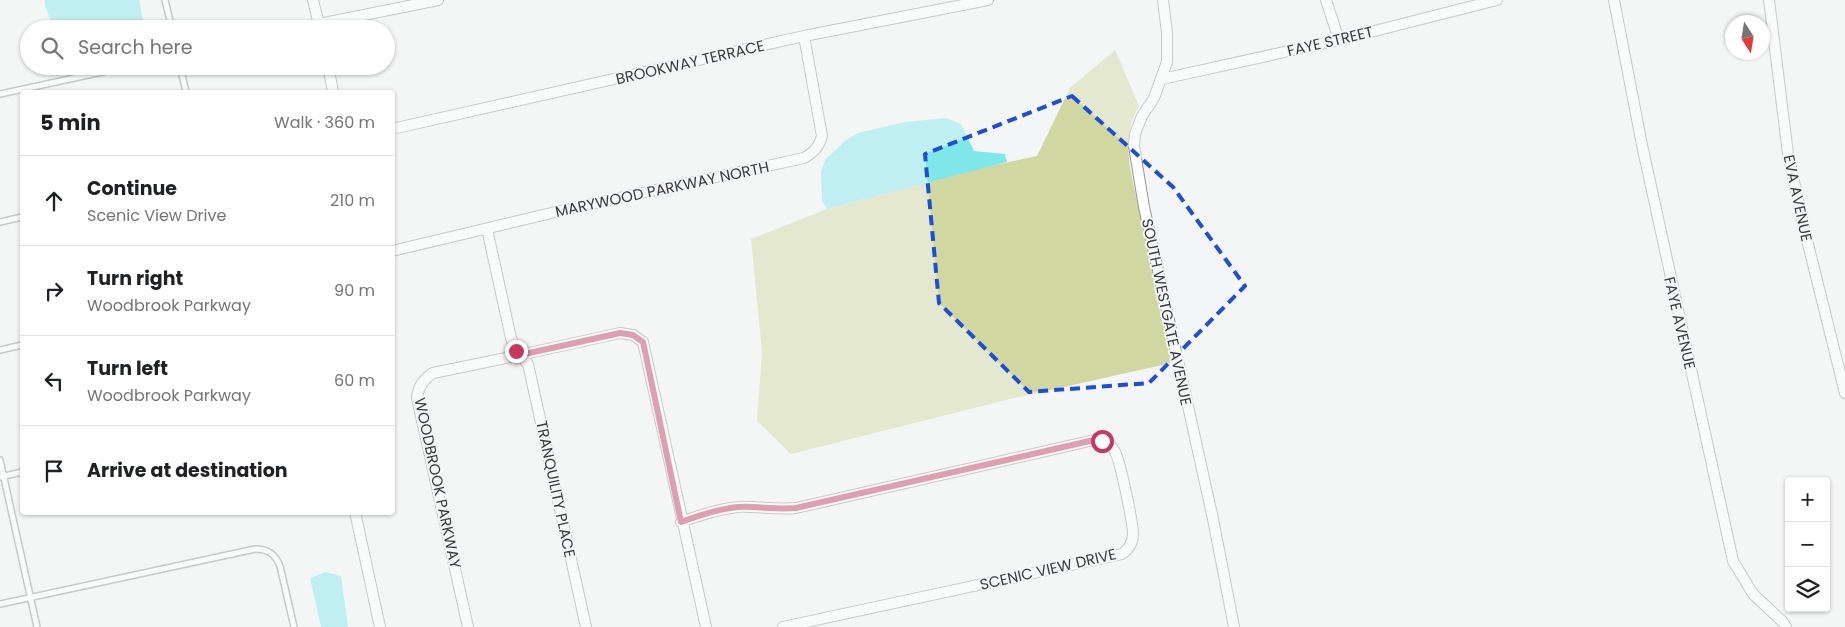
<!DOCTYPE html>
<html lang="en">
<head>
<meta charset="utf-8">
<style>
  body { margin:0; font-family:Poppins,sans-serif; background:#f6f6f6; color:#202124 }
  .controls { position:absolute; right:15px; bottom:15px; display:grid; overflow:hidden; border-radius:5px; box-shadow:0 1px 4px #0004 }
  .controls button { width:45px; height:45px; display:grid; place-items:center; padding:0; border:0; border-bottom:1px solid #e0e0e0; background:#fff; color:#202124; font:25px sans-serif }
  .compass { position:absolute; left:1725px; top:15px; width:45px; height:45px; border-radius:50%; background:#fff; box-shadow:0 1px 4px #0004; rotate:168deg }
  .stop { position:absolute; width:15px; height:15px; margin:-11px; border:4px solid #c63761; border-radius:50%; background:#fff }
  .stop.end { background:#c63761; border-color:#fff; box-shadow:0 1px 5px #0008 }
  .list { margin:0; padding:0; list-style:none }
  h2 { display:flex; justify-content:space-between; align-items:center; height:65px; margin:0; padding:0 20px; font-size:21px }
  h2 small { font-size:16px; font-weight:400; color:#757577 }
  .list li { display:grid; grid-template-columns:32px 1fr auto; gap:15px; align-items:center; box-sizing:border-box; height:90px; padding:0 20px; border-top:1px solid #e0e0e0 }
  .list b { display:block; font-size:19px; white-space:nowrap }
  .list p { margin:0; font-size:16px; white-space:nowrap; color:#757577 }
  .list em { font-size:16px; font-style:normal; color:#757577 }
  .icon { flex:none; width:28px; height:28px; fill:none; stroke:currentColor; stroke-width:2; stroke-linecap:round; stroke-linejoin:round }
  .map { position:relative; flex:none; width:1845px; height:627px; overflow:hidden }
  .search { position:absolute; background:#fff; box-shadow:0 1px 4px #0004; left:20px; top:20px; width:375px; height:55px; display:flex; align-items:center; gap:12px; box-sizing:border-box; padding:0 18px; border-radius:28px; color:#757577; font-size:19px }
  .panel { position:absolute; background:#fff; box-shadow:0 1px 4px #0004; left:20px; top:90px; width:375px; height:425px; border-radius:5px }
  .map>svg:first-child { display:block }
  .green { fill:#d0d7a0 }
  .water { fill:#7fe7e9 }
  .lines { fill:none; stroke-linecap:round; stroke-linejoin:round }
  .service-casing { stroke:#939495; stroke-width:8 }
  .minor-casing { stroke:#939495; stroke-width:12 }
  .service { stroke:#fff; stroke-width:5 }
  .minor { stroke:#fff; stroke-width:10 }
  .route { stroke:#c63761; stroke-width:6 }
  .marked { fill:none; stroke:#1d4ed8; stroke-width:4; stroke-dasharray:10 6; stroke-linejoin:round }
  .labels { text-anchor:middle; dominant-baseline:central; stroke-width:4; stroke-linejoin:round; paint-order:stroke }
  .street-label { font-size:15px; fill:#3a3a3b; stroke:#f4f5f6 }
</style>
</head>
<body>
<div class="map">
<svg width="1845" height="627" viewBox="0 0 1845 627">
  <rect width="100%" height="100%" fill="#f4f5f6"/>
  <path class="green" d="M 1115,50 L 1139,106 C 1127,126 1127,146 1130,168 L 1171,363 L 1010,399 L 791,454 L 757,421 L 762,352 L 751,239 L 827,209 L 986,167 L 1037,156 L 1070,88 Z"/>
  <path class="water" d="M 45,0 L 139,0 L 143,19 L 120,29 L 54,29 L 45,6 Z
    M 946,118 L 961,124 L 974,151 L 1005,154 L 1007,162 L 827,209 L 822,201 L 821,172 L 825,160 L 846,140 L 858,133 L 905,122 Z
    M 326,572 L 341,576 L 348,627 L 321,627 L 310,578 Z"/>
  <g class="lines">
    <g class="service-casing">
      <path id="service" d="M 165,0 L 172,29
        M 180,66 L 186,92
        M 0,94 L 130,66
        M 0,222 L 22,217
        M 0,350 L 22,345
        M 0,460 L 37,627
        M 0,477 L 22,472
        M 0,604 L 255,549 C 268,549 275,554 280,566 L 294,627"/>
    </g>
    <g class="minor-casing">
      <path id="minor" d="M 313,0 L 320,29
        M 1163,0 L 1167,33 L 1167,62 L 1154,98 L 1142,116 L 1135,134 L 1134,146 L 1144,207 L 1213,519 L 1234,627
        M 1326,0 L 1339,40
        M 1614,0 L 1642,145 L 1733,561 L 1753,594 L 1783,622 L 1786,627
        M 1769,0 L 1788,154 L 1805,232 L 1845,393
        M 319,24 L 438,0
        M 328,66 L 333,92
        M 1162,79 L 1339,40 L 1497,0
        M 392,129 L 804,36 L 988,0
        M 487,229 L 511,338 L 516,351 L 520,355 L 620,333 L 633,335 L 643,342 L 706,627
        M 392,251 L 568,209 L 804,158 C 814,152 819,147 822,136 L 804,36
        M 355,512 L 380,627
        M 681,522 C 700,515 718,509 738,507 C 757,506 776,510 796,508 L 1094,440 C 1103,441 1109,443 1114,450 C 1120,458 1133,524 1133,534 C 1133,543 1129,549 1122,554 L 783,627
        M 468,627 L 417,398 C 418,387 423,379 433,373 L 520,355 L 528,364 L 586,627"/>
    </g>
    <use href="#service" class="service"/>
    <use href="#minor" class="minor"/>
  </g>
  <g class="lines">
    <path class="route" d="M 516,351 L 520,355 L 620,333 L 633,335 L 643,342 L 681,522 C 700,515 718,509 738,507 C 757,506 776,510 796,508 L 1094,440 L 1102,441"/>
  </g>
  <path d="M0 0H1845V627H0ZM 1072,96 L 1173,187 L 1245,286 L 1149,383 L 1029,392 L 939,303 L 925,154 Z" fill="#f4f5f6" fill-opacity=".55" fill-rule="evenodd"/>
  <path class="marked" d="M 1072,96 L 1173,187 L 1245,286 L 1149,383 L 1029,392 L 939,303 L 925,154 Z"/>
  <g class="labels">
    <g class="street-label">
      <text transform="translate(1330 41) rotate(-13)">FAYE STREET</text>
      <text transform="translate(690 62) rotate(-13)">BROOKWAY TERRACE</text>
      <text transform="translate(662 189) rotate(-12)">MARYWOOD PARKWAY NORTH</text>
      <text transform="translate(1798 198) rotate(78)">EVA AVENUE</text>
      <text transform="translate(1167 312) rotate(78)">SOUTH WESTGATE AVENUE</text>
      <text transform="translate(1680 323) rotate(77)">FAYE AVENUE</text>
      <text transform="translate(438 483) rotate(78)">WOODBROOK PARKWAY</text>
      <text transform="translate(556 489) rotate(78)">TRANQUILITY PLACE</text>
      <text transform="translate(1048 569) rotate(-13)">SCENIC VIEW DRIVE</text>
    </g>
  </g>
</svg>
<div class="controls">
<button>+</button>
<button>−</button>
<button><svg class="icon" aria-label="layers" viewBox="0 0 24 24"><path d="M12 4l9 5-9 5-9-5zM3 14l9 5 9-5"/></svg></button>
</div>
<svg class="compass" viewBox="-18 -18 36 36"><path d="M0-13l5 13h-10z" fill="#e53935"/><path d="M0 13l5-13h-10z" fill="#757577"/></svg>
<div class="stop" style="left:1102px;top:441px"></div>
<div class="stop end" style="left:516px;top:351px"></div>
<div class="search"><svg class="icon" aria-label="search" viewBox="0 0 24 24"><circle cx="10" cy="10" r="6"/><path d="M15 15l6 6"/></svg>Search here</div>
<section class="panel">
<h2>5 min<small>Walk · 360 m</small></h2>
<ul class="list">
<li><svg class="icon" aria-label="ahead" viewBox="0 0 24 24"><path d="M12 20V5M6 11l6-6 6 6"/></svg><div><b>Continue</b><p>Scenic View Drive</p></div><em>210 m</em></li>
<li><svg class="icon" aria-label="right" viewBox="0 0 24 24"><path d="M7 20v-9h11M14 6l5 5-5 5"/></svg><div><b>Turn right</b><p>Woodbrook Parkway</p></div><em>90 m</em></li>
<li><svg class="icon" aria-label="left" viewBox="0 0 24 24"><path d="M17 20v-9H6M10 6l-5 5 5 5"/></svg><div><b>Turn left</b><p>Woodbrook Parkway</p></div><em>60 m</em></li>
<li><svg class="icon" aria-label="arrive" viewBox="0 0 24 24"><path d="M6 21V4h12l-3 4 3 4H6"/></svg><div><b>Arrive at destination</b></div></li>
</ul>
</section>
</div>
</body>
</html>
